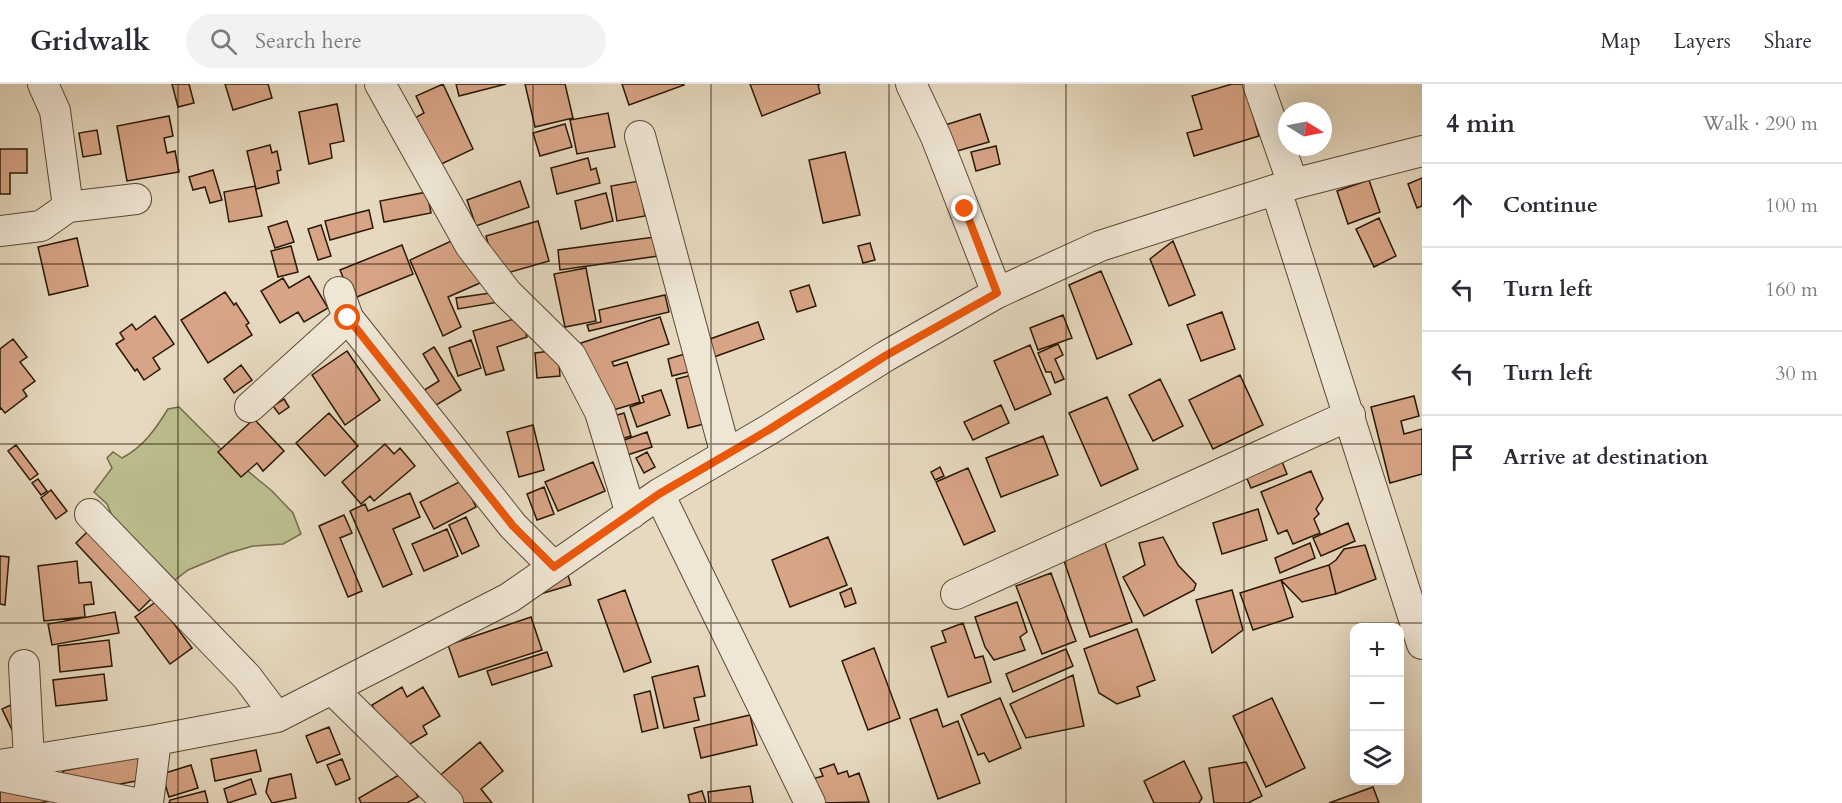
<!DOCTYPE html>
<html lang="en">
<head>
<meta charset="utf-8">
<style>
  body { margin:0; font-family:Cardo,serif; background:#f2f2f3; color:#2b2b33 }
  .controls { position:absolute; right:18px; bottom:18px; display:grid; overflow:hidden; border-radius:12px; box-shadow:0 6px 24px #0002 }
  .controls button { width:54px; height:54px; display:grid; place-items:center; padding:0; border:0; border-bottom:2px solid #e1e1e2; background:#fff; color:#2b2b33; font:30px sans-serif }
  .compass { position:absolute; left:1278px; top:18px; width:54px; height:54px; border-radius:50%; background:#fff; box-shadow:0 6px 24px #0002; rotate:100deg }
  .stop { position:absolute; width:18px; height:18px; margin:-14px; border:4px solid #ea580c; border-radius:50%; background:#fff }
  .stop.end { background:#ea580c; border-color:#fff; box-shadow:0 2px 6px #0008 }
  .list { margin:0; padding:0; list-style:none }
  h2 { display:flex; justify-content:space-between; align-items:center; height:78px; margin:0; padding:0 24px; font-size:26px }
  h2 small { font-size:20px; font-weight:400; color:#7c7c81 }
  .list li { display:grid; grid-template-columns:39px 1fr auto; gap:18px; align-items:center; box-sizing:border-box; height:84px; padding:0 24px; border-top:2px solid #e1e1e2 }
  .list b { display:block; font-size:22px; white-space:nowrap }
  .list em { font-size:20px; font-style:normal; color:#7c7c81 }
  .icon { flex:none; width:33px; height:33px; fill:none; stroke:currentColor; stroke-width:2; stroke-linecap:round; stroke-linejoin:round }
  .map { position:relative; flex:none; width:1422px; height:719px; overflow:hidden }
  header { display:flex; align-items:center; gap:36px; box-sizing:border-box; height:84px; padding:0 30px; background:#fff; border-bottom:2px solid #e1e1e2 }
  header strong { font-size:28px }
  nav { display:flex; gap:33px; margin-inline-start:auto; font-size:21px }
  .search { width:420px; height:54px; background:#f2f2f3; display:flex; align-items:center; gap:15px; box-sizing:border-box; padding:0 21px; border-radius:33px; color:#7c7c81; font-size:22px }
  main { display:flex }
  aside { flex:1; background:#fff }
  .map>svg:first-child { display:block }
  .green { fill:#bcbd8d; stroke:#746b49; stroke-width:1.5 }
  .building { fill:#d7a485; stroke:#2b1905; stroke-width:1.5 }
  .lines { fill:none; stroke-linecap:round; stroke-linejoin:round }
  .minor-casing { stroke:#5a4934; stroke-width:32 }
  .minor { stroke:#efe6d5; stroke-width:30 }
  .route { stroke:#ea580c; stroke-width:8 }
  .grid { fill:none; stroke:#2b1905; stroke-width:1.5; stroke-opacity:0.55 }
</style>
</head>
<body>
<header>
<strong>Gridwalk</strong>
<div class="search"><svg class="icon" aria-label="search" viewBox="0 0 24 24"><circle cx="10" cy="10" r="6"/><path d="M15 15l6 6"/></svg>Search here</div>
<nav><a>Map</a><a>Layers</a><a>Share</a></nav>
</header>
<main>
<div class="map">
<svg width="1422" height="719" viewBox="0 0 1422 719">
  <rect width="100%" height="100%" fill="#e6d9bf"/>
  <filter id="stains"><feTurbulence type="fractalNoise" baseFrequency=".00333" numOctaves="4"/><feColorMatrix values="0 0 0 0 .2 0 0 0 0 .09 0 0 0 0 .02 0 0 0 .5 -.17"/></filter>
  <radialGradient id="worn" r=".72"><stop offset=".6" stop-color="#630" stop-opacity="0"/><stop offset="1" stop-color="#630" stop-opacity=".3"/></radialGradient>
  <path class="green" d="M 179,323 L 220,364 L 272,407 L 293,429 L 301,450 L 283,460 L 253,462 L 229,469 L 188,486 L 175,496 L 114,436 L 107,420 L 94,408 L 112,384 L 107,374 L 113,368 L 122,374 C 143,363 155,346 168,325 Z"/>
  <path class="building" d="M 172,0 L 189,0 L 194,19 L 178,23 Z
    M 225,0 L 268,0 L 272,14 L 233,26 Z
    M 443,0 L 473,65 L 431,85 L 409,37 L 424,29 L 416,12 Z
    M 456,0 L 506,0 L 459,12 Z
    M 525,0 L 565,0 L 573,34 L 535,43 Z
    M 622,0 L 684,0 L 684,1 L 629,21 Z
    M 750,0 L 820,0 L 818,1 L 820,9 L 762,32 Z
    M 1232,0 L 1244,0 L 1259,52 L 1194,72 L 1187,49 L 1202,45 L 1192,12 Z
    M 337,20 L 344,57 L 330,60 L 332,74 L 309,80 L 299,28 Z
    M 608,29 L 615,63 L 577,70 L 570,36 Z
    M 980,30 L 989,58 L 950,69 L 942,42 Z
    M 169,32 L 173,52 L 164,54 L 167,69 L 175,67 L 179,88 L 127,97 L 117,42 Z
    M 565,40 L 572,63 L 540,72 L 533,49 Z
    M 97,46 L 101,70 L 83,73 L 79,49 Z
    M 270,61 L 272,69 L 277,67 L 281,86 L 277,87 L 279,99 L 256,105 L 247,67 Z
    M 996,62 L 1000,80 L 976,87 L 971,68 Z
    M 0,65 L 27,65 L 27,89 L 10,89 L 10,110 L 0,110 Z
    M 845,68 L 860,131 L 823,139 L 809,76 Z
    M 588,74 L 591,86 L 596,84 L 600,99 L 557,110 L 551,84 Z
    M 213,86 L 222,116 L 210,119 L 205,103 L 193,106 L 189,93 Z
    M 1422,94 L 1422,122 L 1417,124 L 1408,100 Z
    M 1369,96 L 1380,128 L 1348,140 L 1337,107 Z
    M 520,97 L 529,123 L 476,142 L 467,116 Z
    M 639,97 L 645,132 L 617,137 L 611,102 Z
    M 255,102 L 262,132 L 229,138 L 224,108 Z
    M 427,108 L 431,129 L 384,138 L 380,117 Z
    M 606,109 L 613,137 L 581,145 L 575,117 Z
    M 369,126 L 373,144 L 330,156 L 325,137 Z
    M 1379,134 L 1396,172 L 1374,183 L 1356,145 Z
    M 287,137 L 294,158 L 275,164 L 268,143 Z
    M 538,137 L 549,177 L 497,192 L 486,152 Z
    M 321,141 L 331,172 L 318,176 L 308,145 Z
    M 662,152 L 665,171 L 560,186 L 558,166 Z
    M 460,153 L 480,199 L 448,213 L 461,243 L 443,252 L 410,176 Z
    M 77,154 L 88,202 L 49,211 L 38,163 Z
    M 1173,157 L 1195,211 L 1169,222 L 1150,175 Z
    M 870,159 L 875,176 L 863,179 L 858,162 Z
    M 402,161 L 413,190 L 352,215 L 340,186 Z
    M 291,162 L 298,188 L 278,193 L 271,167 Z
    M 586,184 L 596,237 L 565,243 L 554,190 Z
    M 1101,187 L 1132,260 L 1097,275 L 1069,201 Z
    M 309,192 L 328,224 L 304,238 L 298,228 L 280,239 L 261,207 L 283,194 L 289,204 Z
    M 809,201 L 816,222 L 797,228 L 790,207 Z
    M 225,208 L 234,221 L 236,219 L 249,239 L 246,241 L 252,251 L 208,279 L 181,236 Z
    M 497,208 L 499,218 L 458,225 L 456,214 Z
    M 665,211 L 669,228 L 589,247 L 587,241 L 601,238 L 599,226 Z
    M 1222,228 L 1235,265 L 1201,277 L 1187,241 Z
    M 1063,231 L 1072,254 L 1038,266 L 1030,244 Z
    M 155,232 L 174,260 L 153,274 L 160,285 L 144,296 L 137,285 L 135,287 L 116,260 L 124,255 L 120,249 L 132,240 L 136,246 Z
    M 521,233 L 527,253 L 497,263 L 504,286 L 486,291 L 473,247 Z
    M 660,233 L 669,260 L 612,278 L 614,282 L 627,278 L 640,318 L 610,327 L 599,294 L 593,296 L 581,259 Z
    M 758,238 L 764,255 L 714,273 L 707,256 Z
    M 13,255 L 27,273 L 20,278 L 35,297 L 23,306 L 27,312 L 5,329 L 1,324 L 0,325 L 0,265 Z
    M 471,256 L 481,284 L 458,292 L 449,264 Z
    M 1058,260 L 1063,271 L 1055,275 L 1064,295 L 1055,299 L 1051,288 L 1046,288 L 1038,269 Z
    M 1030,261 L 1051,310 L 1015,326 L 994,277 Z
    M 434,263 L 461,306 L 428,326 L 418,310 L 439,297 L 423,270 Z
    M 558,266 L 560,292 L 537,294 L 535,269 Z
    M 347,267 L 380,316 L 345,341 L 312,291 Z
    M 688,269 L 692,287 L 672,292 L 668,275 Z
    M 241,281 L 252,296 L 234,309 L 224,295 Z
    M 696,290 L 708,339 L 688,344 L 676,295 Z
    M 1240,291 L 1263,341 L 1213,365 L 1189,316 Z
    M 1160,295 L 1183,342 L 1153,357 L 1129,311 Z
    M 661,306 L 670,331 L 637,343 L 630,323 L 644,318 L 642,312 Z
    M 1414,312 L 1419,332 L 1401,337 L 1404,350 L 1422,345 L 1422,390 L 1390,399 L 1371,323 Z
    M 1107,313 L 1138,385 L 1101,402 L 1069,329 Z
    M 284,315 L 289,323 L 279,330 L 273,322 Z
    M 1001,321 L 1009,339 L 973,356 L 964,338 Z
    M 329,329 L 358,362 L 325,392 L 296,359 Z
    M 624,329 L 631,352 L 614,357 L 607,334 Z
    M 254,335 L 284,367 L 263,387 L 257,379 L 241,393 L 218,368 Z
    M 533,341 L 544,386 L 519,393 L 507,348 Z
    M 647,348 L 652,363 L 618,374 L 613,360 Z
    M 1043,352 L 1058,391 L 1001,413 L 986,374 Z
    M 385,360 L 394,370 L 400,364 L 415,382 L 374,417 L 370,412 L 361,420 L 342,398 Z
    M 16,361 L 38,390 L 30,396 L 8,367 Z
    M 647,368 L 655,383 L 644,389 L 636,374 Z
    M 1279,370 L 1287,390 L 1251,404 L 1243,385 Z
    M 593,378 L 605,407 L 558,427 L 545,398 Z
    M 940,383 L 944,392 L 935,396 L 931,388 Z
    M 968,384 L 995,447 L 964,461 L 936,398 Z
    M 1311,387 L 1323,415 L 1316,425 L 1319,430 L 1314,435 L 1320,449 L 1293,460 L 1287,446 L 1278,450 L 1261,408 Z
    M 38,395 L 47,407 L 41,411 L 32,399 Z
    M 463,396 L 476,423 L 434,445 L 420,418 Z
    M 544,403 L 554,430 L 537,436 L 527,410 Z
    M 51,406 L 67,427 L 56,435 L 41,414 Z
    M 410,409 L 420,433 L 393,445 L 412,490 L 383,503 L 350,427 L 365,420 L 368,427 Z
    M 1258,425 L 1267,456 L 1222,470 L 1213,439 Z
    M 344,431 L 352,449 L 340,454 L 362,507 L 348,513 L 319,442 Z
    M 466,433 L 479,462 L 462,470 L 449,441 Z
    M 1348,439 L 1355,457 L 1321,472 L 1313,454 Z
    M 447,445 L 458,472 L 424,487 L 412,460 Z
    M 89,446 L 152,514 L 139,527 L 76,459 Z
    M 828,453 L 847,501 L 790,523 L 772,476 Z
    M 1163,453 L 1178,481 L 1196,500 L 1194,506 L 1144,532 L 1123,493 L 1145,481 L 1139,459 Z
    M 1104,456 L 1132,538 L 1090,553 L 1062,471 Z
    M 1310,459 L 1315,474 L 1280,489 L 1275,474 Z
    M 1365,461 L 1376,495 L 1336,510 L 1329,481 L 1336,476 L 1344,465 Z
    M 0,472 L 9,473 L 5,521 L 0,520 Z
    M 77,477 L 79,499 L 91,498 L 94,520 L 84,521 L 85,533 L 44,537 L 38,482 Z
    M 1329,481 L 1336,510 L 1302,518 L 1281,496 Z
    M 567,488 L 571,501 L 537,511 Z
    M 1051,489 L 1076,557 L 1042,570 L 1016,502 Z
    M 1281,496 L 1293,533 L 1253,546 L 1240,509 Z
    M 851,504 L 856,519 L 845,523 L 840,509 Z
    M 625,506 L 651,578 L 624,588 L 598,516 Z
    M 1232,506 L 1243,546 L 1212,569 L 1196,516 Z
    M 157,517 L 192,564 L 170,580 L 135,533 Z
    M 1017,518 L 1027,548 L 1020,553 L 1025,566 L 994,576 L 985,563 L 975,533 Z
    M 115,528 L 119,549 L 52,561 L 48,540 Z
    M 531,533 L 542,566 L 459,593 L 448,561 Z
    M 963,539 L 975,574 L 983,572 L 991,598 L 948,613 L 931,563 L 946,558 L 942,547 Z
    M 1137,545 L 1155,596 L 1137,603 L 1140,612 L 1117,620 L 1099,609 L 1084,565 Z
    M 109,556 L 112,582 L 60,588 L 58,562 Z
    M 874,564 L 900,634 L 868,646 L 842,577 Z
    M 1066,565 L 1073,582 L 1013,608 L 1006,590 Z
    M 547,568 L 552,582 L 492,601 L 487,587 Z
    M 698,582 L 705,612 L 694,614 L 699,636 L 664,644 L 652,593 Z
    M 104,590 L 107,616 L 56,622 L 53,596 Z
    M 1073,591 L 1084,642 L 1026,654 L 1010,620 Z
    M 402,603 L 407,613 L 423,603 L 440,632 L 423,642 L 427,650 L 398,667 L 372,621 Z
    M 650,607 L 658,644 L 642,648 L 634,611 Z
    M 1000,614 L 1021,664 L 989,678 L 984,669 L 978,671 L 961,631 Z
    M 1272,614 L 1305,684 L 1266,703 L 1233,632 Z
    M 15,619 L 14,650 L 2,625 Z
    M 937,625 L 943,643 L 958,637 L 980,699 L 938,715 L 910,635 Z
    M 750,631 L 757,661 L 701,674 L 694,644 Z
    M 329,643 L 340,670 L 317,679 L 306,652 Z
    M 480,658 L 503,687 L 481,705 L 492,719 L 459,719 L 438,693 Z
    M 256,666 L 261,687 L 215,697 L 211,675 Z
    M 142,671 L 147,695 L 67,710 L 63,687 Z
    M 342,675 L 350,695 L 336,701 L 327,681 Z
    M 1184,677 L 1202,714 L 1199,719 L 1154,719 L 1144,697 Z
    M 1246,678 L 1262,712 L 1248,719 L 1214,719 L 1209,684 Z
    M 834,680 L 838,690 L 847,687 L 849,693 L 859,689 L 869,718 L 820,719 L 812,695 L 823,692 L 820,685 Z
    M 191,681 L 198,704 L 169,713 L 162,690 Z
    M 57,688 L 62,715 L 40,719 L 0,719 L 0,698 Z
    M 404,688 L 418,713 L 407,719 L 361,719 L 359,714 Z
    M 291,690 L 296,714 L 272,719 L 266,708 L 269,695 Z
    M 251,695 L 256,710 L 228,719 L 224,705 Z
    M 750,702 L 753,719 L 709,719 L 708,708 Z
    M 1373,703 L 1379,719 L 1329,719 Z
    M 205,707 L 208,719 L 169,719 L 170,716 Z
    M 702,707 L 706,719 L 690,719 L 688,711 Z"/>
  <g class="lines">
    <g class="minor-casing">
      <path id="minor" d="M 43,0 L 55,27 L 68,123
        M 380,0 L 470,161 L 507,209 L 571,272 L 600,328 L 631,430
        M 911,0 L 936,53 L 997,209
        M 1258,0 L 1293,100
        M 640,52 L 726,371
        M 1276,106 L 1422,560
        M 0,147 L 41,142 L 68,123 L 136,115
        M 339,208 L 348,234 L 513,442 L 554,483
        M 250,323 L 348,234
        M 659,410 L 810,719
        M 90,430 L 247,593 L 277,633
        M 956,510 L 1350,331
        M 24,581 L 29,676
        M 332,605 L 448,719
        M 0,681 L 156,656 L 277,633 L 509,514 L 659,410 L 770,345 L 886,272 L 997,209 L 1100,162 L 1293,100 L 1422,67
        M 0,692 L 135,719
        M 148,719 L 156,656"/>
    </g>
    <use href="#minor" class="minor"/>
  </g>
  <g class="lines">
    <path class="route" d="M 348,234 L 513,442 L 554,483 L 659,410 L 770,345 L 885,272 L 997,209 L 965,125"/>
  </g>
  <path class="grid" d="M 178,0 L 178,719M 356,0 L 356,719M 533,0 L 533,719M 711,0 L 711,719M 889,0 L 889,719M 1066,0 L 1066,719M 1244,0 L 1244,719M 0,180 L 1422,180M 0,360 L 1422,360M 0,539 L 1422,539"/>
  <rect width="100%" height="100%" filter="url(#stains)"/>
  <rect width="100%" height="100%" fill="url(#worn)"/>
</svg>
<div class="controls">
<button>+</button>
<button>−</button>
<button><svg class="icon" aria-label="layers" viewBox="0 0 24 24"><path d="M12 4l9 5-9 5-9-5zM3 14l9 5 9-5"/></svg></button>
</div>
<svg class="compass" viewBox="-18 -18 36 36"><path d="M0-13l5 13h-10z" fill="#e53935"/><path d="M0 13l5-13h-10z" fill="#7c7c81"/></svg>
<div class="stop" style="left:348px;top:234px"></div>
<div class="stop end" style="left:965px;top:125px"></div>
</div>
<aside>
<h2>4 min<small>Walk · 290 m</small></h2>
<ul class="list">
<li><svg class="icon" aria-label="ahead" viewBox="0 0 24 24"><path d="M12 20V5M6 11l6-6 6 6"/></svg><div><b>Continue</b></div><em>100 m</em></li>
<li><svg class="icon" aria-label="left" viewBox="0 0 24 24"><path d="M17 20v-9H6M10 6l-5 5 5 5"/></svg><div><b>Turn left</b></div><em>160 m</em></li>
<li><svg class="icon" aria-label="left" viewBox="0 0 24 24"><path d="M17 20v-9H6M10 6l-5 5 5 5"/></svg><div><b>Turn left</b></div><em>30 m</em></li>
<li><svg class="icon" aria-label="arrive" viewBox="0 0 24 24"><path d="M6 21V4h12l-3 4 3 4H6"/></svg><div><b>Arrive at destination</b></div></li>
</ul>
</aside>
</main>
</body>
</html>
